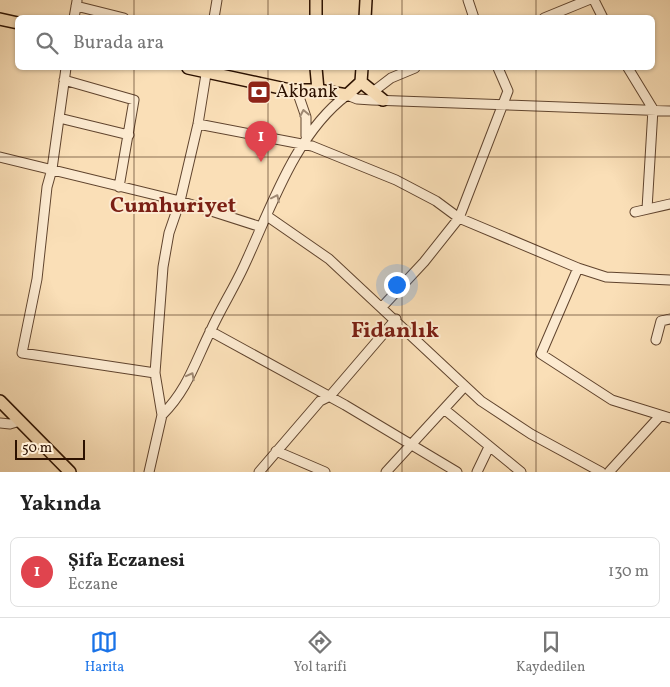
<!DOCTYPE html>
<html lang="tr">
<head>
<meta charset="utf-8">
<style>
  body { margin:0; font-family:Vollkorn,serif; background:#f6f6f6; color:#222 }
  .scale { position:absolute; left:15px; bottom:12px; width:70px; box-sizing:border-box; padding-left:5px; border:2px solid #2c1100; border-top:0; font-size:14px; line-height:18px; white-space:nowrap; color:#2c1100; -webkit-text-stroke:4px #fcead0; paint-order:stroke }
  .you { position:absolute; left:396px; top:284px; width:18px; height:18px; margin:-12px; border:4px solid #fff; border-radius:50%; background:#1a73e8; box-shadow:0 0 0 8px #1a73e833 }
  .badge { display:grid; place-items:center; width:32px; height:32px; border-radius:50%; background:#1a73e8; color:#fff; font-size:16px; font-weight:700 }
  .pin { position:absolute; translate:-50% -41px; filter:drop-shadow(0 1px 2px #0008) }
  .pin::after { content:''; position:absolute; top:26px; width:18px; height:15px; background:inherit; clip-path:polygon(0 0,100% 0,50% 100%) }
  .list { margin:0; padding:0; list-style:none }
  h2 { display:flex; justify-content:space-between; align-items:center; height:65px; margin:0; padding:0 20px; font-size:21px }
  h2 small { font-size:16px; font-weight:400; color:#767676 }
  .list li { display:grid; grid-template-columns:32px 1fr auto; gap:15px; align-items:center; box-sizing:border-box; height:70px; margin:0 10px 10px; padding:0 10px; border:1px solid #e0e0e0; border-radius:8px }
  .list b { display:block; font-size:19px; white-space:nowrap }
  .list p { margin:0; font-size:16px; white-space:nowrap; color:#767676 }
  .list em { font-size:16px; font-style:normal; color:#767676 }
  .icon { flex:none; width:28px; height:28px; fill:none; stroke:currentColor; stroke-width:2; stroke-linecap:round; stroke-linejoin:round }
  .map { position:relative; flex:none; width:670px; height:472px; overflow:hidden }
  .search { position:absolute; background:#fff; box-shadow:0 1px 4px #0004; left:15px; right:15px; top:15px; height:55px; display:flex; align-items:center; gap:12px; box-sizing:border-box; padding:0 18px; border-radius:8px; color:#767676; font-size:19px }
  .sheet { height:145px; background:#fff }
  nav { display:flex; justify-content:space-around; align-items:center; box-sizing:border-box; height:70px; border-top:1px solid #e0e0e0; background:#fff; font-size:14px; color:#767676 }
  nav a { display:grid; justify-items:center; gap:2px }
  nav .on { color:#1a73e8 }
  .map>svg:first-child { display:block }
  .lines { fill:none; stroke-linecap:round; stroke-linejoin:round }
  .minor-casing { stroke:#60442e; stroke-width:11 }
  .major-casing { stroke:#2c1100; stroke-width:14 }
  .minor { stroke:#fcead0; stroke-width:9 }
  .major { stroke:#fadfb7; stroke-width:11 }
  .oneway { stroke:#9e8872 }
  .grid { fill:none; stroke:#2c1100; stroke-width:1; stroke-opacity:0.55 }
  .labels { text-anchor:middle; dominant-baseline:central; stroke-width:4; stroke-linejoin:round; paint-order:stroke }
  .poi-label { font-size:18px; fill:#2c1100; stroke:#fcead0; text-anchor:start }
  .district-label { font-size:22px; font-weight:bold; fill:#7a1f14; stroke:#fcead0 }
</style>
</head>
<body>
<div class="map">
<svg width="670" height="472" viewBox="0 0 670 472">
  <rect width="100%" height="100%" fill="#fadfb7"/>
  <filter id="stains"><feTurbulence type="fractalNoise" baseFrequency=".004" numOctaves="4"/><feColorMatrix values="0 0 0 0 .2 0 0 0 0 .09 0 0 0 0 .02 0 0 0 .5 -.17"/></filter>
  <radialGradient id="worn" r=".72"><stop offset=".6" stop-color="#630" stop-opacity="0"/><stop offset="1" stop-color="#630" stop-opacity=".3"/></radialGradient>
  <g class="lines">
    <g class="minor-casing">
      <path id="minor" d="M 468,0 L 474,18
        M 594,0 L 603,18
        M 76,6 L 124,18
        M 74,18 L 77,1
        M 214,18 L 217,0
        M 544,18 L 588,0
        M 66,68 L 52,169 L 47,187 L 37,279 L 22,353 L 155,373
        M 628,68 L 653,109 L 647,209
        M 64,80 L 134,100 L 119,187
        M 297,91 L 306,117 L 306,136
        M 374,91 L 391,78 L 415,68
        M 59,118 L 129,135
        M 198,124 L 312,146 L 396,180 L 436,201 L 459,218 L 578,268 L 606,277 L 670,280
        M 0,157 L 180,201 L 261,227
        M 635,212 L 670,204
        M 267,216 L 329,259 L 481,401 L 531,434 L 601,472
        M 578,268 L 541,354 L 612,400 L 670,418
        M 382,307 L 424,262 L 459,218 L 508,91 L 498,68
        M 210,331 L 345,405 L 457,472
        M 656,340 L 661,321 L 670,319
        M 444,409 L 521,472
        M 162,415 C 188,389 195,362 211,330 C 221,308 234,288 244,266 C 271,208 295,134 347,95 L 357,99 L 372,100 L 670,111
        M 0,423 L 10,424 L 20,421
        M 276,451 L 325,472
        M 149,472 L 162,415 L 155,373 L 163,267 L 169,233 L 180,201 L 198,124 L 207,68
        M 259,472 L 320,401 L 330,396 L 396,319
        M 386,472 L 465,386
        M 477,472 L 489,447
        M 609,472 L 660,416"/>
    </g>
    <g class="major-casing">
      <path id="major" d="M 316,0 L 316,18
        M 365,18 L 366,0
        M 0,19 L 18,23
        M 188,68 L 290,90 L 318,90 L 347,95 L 361,82 L 362,68
        M 316,68 L 318,90
        M 361,82 L 383,100
        M 0,401 L 70,472"/>
    </g>
    <use href="#minor" class="minor"/>
    <use href="#major" class="major"/>
  </g>
  <defs><path id="oneway-chevron" d="M-2-3.5L2.5 0L-2 3.5" fill="none" stroke-width="1.6" stroke-linecap="round" stroke-linejoin="round" transform="scale(1.25)"/></defs>
  <g class="oneway">
    <use href="#oneway-chevron" transform="translate(304 113) rotate(-101)"/>
    <use href="#oneway-chevron" transform="translate(276 198) rotate(-64)"/>
    <use href="#oneway-chevron" transform="translate(191 376) rotate(-62)"/>
  </g>
  <path class="grid" d="M 134,0 L 134,18M 268,0 L 268,18M 402,0 L 402,18M 536,0 L 536,18M 134,68 L 134,472M 268,68 L 268,472M 402,68 L 402,472M 536,68 L 536,472M 0,157 L 670,157M 0,315 L 670,315"/>
  <defs>
    <g id="bank-square" transform="scale(1.25)"><rect x="-9" y="-9" width="18" height="18" rx="4" fill="#8f2418" stroke="#fcead0"/><path d="M-6-4H6V4H-6ZM0-2.3a2.3 2.3 0 1 0 0 4.6a2.3 2.3 0 1 0 0-4.6Z" fill="#fff"/></g>
  </defs>
  <g fill-rule="evenodd">
    <use href="#bank-square" x="259" y="92"/>
  </g>
  <g class="labels">
    <g class="poi-label">
      <text x="276" y="92">Akbank</text>
    </g>
    <g class="district-label">
      <text x="173" y="206">Cumhuriyet</text>
      <text x="395" y="331">Fidanlık</text>
    </g>
  </g>
  <rect width="100%" height="100%" filter="url(#stains)"/>
  <rect width="100%" height="100%" fill="url(#worn)"/>
</svg>
<div class="scale">50 m</div>
<div class="you"></div>
<div class="pin badge" style="left:261px;top:162px;background:#e0444e">1</div>
<div class="search"><svg class="icon" aria-label="search" viewBox="0 0 24 24"><circle cx="10" cy="10" r="6"/><path d="M15 15l6 6"/></svg>Burada ara</div>
</div>
<section class="sheet">
<h2>Yakında<small></small></h2>
<ul class="list">
<li><span class="badge" style="background:#e0444e">1</span><div><b>Şifa Eczanesi</b><p>Eczane</p></div><em>130 m</em></li>
</ul>
</section>
<nav>
<a class="on"><svg class="icon" aria-label="map" viewBox="0 0 24 24"><path d="M3 6l6-2 6 2 6-2v14l-6 2-6-2-6 2zM9 4v14M15 6v14"/></svg>Harita</a>
<a><svg class="icon" aria-label="directions" viewBox="0 0 24 24"><path d="M12 3l9 9-9 9-9-9zM9 14v-3h6M13 9l2 2-2 2"/></svg>Yol tarifi</a>
<a><svg class="icon" aria-label="saved" viewBox="0 0 24 24"><path d="M7 4h10v16l-5-4-5 4z"/></svg>Kaydedilen</a>
</nav>
</body>
</html>
